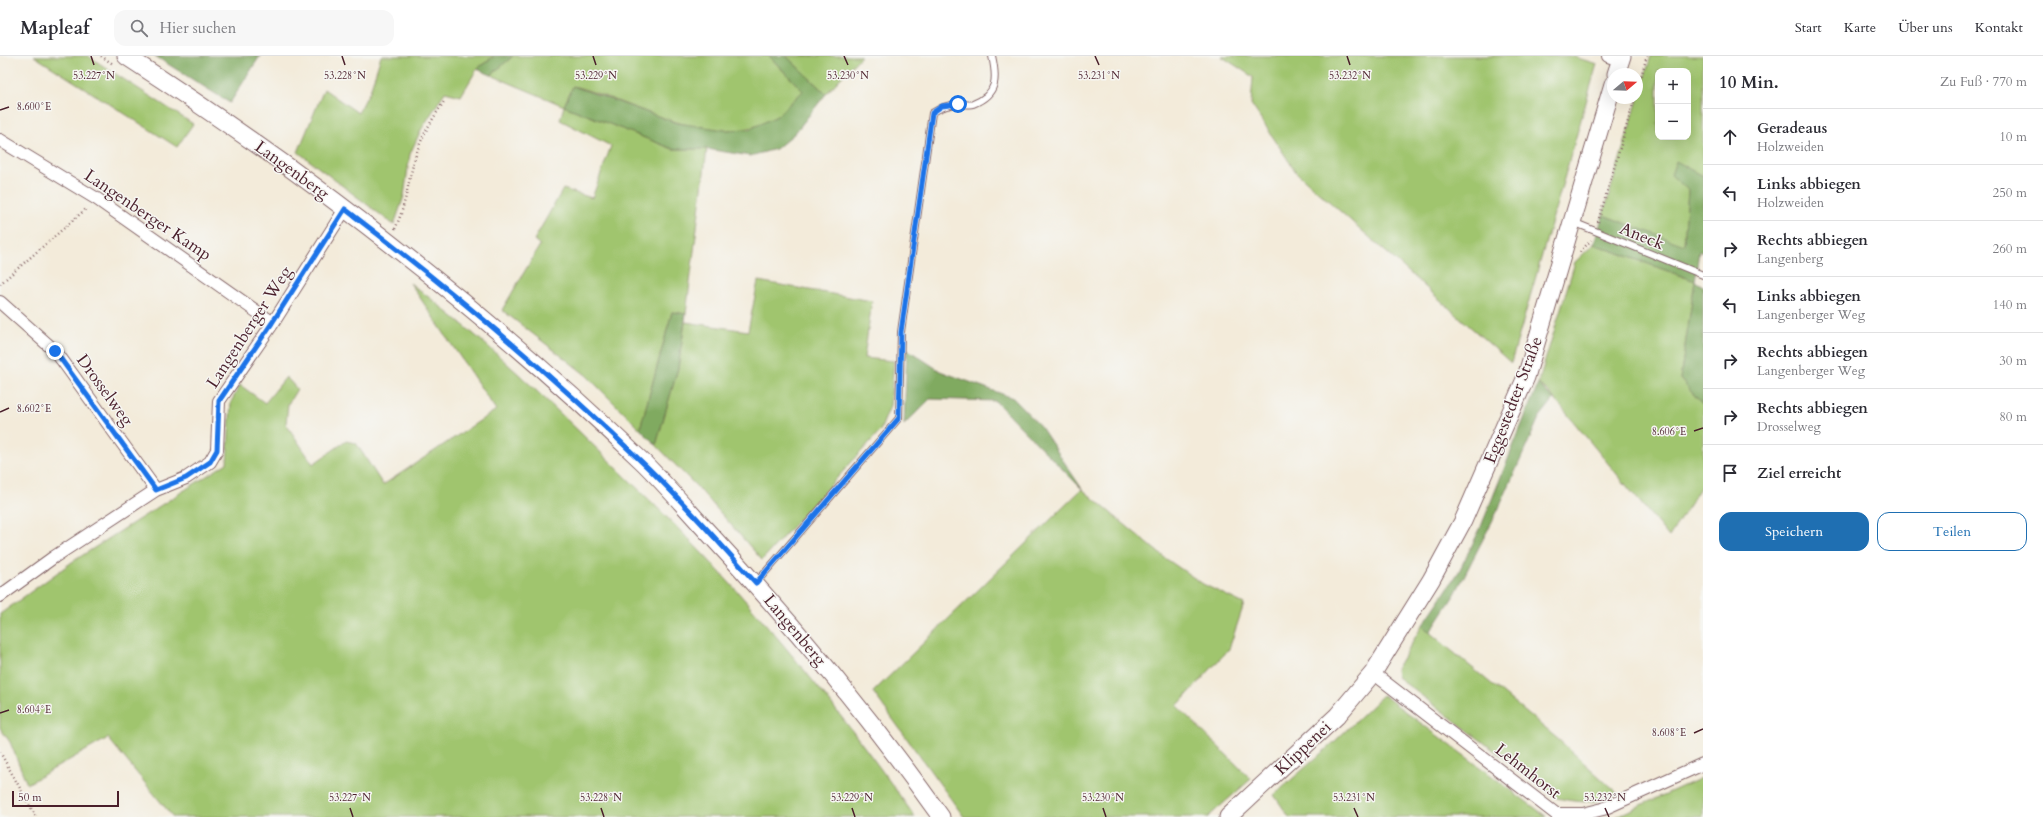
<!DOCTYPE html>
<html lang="de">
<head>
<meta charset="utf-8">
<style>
  body { margin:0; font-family:Cardo,serif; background:#f7f7f7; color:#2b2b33 }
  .controls { position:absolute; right:12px; top:12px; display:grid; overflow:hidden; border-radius:8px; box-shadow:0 4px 16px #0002 }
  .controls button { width:36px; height:36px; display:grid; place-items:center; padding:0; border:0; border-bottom:1px solid #e1e1e2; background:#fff; color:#2b2b33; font:20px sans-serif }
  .compass { position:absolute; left:1607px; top:12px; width:36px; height:36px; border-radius:50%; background:#fff; box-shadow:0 4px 16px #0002; rotate:71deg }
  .scale { position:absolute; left:12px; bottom:10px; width:107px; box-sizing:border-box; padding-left:4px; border:2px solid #4a1f2b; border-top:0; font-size:11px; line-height:14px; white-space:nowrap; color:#4a1f2b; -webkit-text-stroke:3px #f6f6f2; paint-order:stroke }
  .stop { position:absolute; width:12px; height:12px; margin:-9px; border:3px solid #1a73e8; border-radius:50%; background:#fff }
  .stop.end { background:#1a73e8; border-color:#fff; box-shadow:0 1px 4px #0008 }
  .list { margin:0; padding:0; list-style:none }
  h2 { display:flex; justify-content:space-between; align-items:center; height:52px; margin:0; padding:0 16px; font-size:17px }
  h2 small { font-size:13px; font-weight:400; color:#7c7c81 }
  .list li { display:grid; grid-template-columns:26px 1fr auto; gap:12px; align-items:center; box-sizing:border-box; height:56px; padding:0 16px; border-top:1px solid #e1e1e2 }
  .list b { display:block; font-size:15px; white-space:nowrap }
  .list p { margin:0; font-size:13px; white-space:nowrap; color:#7c7c81 }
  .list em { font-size:13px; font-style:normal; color:#7c7c81 }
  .actions { display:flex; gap:8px; padding:12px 16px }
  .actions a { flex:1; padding:9px 0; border:1px solid #1f6fb2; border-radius:12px; text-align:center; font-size:14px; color:#1f6fb2 }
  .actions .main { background:#1f6fb2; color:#fff }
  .icon { flex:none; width:22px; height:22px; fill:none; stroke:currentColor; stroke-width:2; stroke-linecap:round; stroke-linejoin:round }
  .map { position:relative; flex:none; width:1703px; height:761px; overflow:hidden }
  header { display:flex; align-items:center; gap:24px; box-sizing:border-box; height:56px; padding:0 20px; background:#fff; border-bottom:1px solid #e1e1e2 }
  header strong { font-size:19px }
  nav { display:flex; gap:22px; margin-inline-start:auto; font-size:14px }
  .search { width:280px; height:36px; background:#f7f7f7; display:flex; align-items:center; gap:10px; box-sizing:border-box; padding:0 14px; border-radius:12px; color:#7c7c81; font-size:15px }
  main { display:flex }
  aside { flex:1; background:#fff }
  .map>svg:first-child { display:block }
  .green { fill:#a0c56e; stroke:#75724c; fill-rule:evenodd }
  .forest { fill:#80aa61; stroke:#656446 }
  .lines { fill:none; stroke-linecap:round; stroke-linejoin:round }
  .lane-casing { stroke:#856668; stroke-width:8 }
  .street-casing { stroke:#856668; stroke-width:14 }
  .secondary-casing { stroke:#856668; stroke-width:19 }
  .path { stroke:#856668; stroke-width:2.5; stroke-dasharray:1 3; stroke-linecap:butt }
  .lane { stroke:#fff; stroke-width:6 }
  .street { stroke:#fff; stroke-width:12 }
  .secondary { stroke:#fff; stroke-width:17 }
  .route { stroke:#1a73e8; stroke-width:5 }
  .ticks { fill:none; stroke:#4a1f2b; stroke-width:1.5 }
  .labels { text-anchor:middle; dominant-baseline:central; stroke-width:3; stroke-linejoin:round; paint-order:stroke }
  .street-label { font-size:17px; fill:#4a1f2b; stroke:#f6f6f2 }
  .ticks-label { font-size:10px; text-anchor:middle; fill:#4a1f2b; stroke:#f6f6f2; stroke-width:3; stroke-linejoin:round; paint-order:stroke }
</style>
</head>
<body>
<header>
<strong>Mapleaf</strong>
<div class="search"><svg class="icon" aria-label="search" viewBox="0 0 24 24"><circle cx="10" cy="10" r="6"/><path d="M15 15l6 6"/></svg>Hier suchen</div>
<nav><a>Start</a><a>Karte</a><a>Über uns</a><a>Kontakt</a></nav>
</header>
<main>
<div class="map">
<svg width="1703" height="761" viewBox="0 0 1703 761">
  <rect width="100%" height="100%" fill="#f6f6f2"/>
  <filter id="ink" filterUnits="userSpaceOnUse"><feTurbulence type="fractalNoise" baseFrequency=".025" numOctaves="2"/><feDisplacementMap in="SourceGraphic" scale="8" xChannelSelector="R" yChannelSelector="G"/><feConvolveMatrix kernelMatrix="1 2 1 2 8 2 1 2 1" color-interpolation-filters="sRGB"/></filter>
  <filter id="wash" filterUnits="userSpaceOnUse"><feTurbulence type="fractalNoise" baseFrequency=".012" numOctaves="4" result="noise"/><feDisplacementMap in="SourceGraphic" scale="16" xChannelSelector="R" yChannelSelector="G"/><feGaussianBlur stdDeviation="0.9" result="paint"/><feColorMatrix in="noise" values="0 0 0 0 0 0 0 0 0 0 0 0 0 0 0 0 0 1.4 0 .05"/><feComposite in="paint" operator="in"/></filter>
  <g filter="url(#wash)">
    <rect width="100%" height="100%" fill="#f3ebda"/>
    <path class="green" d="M 34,0 L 88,0 L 193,68 L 177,91 Z
      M 381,0 L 494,0 L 477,13 L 461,40 L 445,36 L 421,74 L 410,98 L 404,140 L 394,169 L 298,96 L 324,33 L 358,57 L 370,35 Z
      M 513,0 L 769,0 L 803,35 C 795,43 786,54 777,60 C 718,100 632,45 573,30 L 564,50 L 673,93 L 707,93 L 686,258 L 672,256 L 640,373 L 586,319 L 502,254 L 540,189 L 534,184 L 563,133 L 592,142 L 611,90 L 560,64 L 564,50 L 491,19 Z
      M 786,0 L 861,0 L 826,38 Z
      M 1221,0 L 1571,0 L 1597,8 L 1511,307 L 1296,116 L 1251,48 L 1253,21 Z
      M 1651,0 L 1703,0 L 1703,120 L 1676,106 L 1688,134 L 1684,190 L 1603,159 ZM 1658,15 L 1688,15 L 1688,81 L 1658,81 Z
      M 1594,188 L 1695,225 L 1680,323 L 1703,349 L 1703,427 L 1669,481 L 1548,335 L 1538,328 L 1575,206 Z
      M 758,225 L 872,245 L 864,302 L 894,305 L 890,350 L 880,375 L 762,504 L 702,436 L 656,389 L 678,312 L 685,266 L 748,275 Z
      M 410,227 C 474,274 531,329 588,384 C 638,433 689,481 736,534 C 800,606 860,682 915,761 L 173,761 L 108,682 L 27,728 L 10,686 L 0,672 L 0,558 L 72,506 L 227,407 L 231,346 L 240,329 L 265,347 L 286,321 L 297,333 L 288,348 L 286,368 L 313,408 L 346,385 L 356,387 L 383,429 L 496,354 Z
      M 1082,433 L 1165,502 L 1203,528 L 1244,548 L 1229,593 L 1177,650 L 1251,723 L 1208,761 L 964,761 L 873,636 Z
      M 1422,570 L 1559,684 L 1618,738 C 1595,748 1580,747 1557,742 L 1397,621 L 1396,613 Z
      M 1383,639 L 1547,761 L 1289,761 L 1274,739 L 1333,687 Z
      M 1703,721 L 1703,761 L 1615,761 Z"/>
    <path class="forest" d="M 155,0 L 260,0 L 230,47 Z
      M 494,0 L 513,0 L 491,19 L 477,13 Z
      M 769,0 L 786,0 L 826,38 L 795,77 L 776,93 L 750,100 L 707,93 L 673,93 L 564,50 L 573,30 L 677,67 L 725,74 L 750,73 L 777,60 L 803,35 Z
      M 1676,105 L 1703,120 L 1703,197 L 1699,195 L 1695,225 L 1703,230 L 1703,349 L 1680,323 L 1695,225 L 1594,188 L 1603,159 L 1684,189 L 1688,134 L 1671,119 Z
      M 672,256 L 686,258 L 678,312 L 656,389 L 640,373 Z
      M 907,293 L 940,315 L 1013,342 L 1041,371 L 1082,433 L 995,345 L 930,343 L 904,369 Z
      M 1538,328 L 1554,343 L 1539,362 L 1499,452 L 1455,538 L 1430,576 L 1422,570 L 1458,517 L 1480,473 Z"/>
  </g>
  <g filter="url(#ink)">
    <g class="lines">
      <g class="lane-casing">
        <path id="lane" d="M 1573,166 L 1703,219
          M 756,527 L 899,362 L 901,276 L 932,57 C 941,51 949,48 961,48 C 964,48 970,49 973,48 C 998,38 997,22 992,0"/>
      </g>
      <g class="street-casing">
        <path id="street" d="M 1608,0 L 1620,4
          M 0,84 L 97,143 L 273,267
          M 0,246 L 55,295 L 62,304 L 156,434
          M 0,540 L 54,501 L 156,434 L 186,422 L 210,406 L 217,394 L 219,345 L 273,267 L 345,153
          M 1373,617 L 1556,758 L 1583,758 L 1603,753 L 1703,708"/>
      </g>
      <g class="secondary-casing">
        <path id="secondary" d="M 126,0 C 310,119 486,255 644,407 C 665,428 685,451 705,473 C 790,564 869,660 941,761
          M 1616,18 L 1622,0
          M 1228,761 L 1337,660 L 1373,617 L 1431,524 L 1463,465 L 1526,321 L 1613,28"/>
      </g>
      <path class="path" d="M 101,0 L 113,8
        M 1637,35 L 1647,0
        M 1598,166 L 1635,42
        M 395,173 C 407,147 408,122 417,96 C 423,77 434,61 445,44
        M 1580,196 L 1591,184
        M 0,228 L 87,152
        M 0,696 L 36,761"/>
      <use href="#lane" class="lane"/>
      <use href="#street" class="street"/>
      <use href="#secondary" class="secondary"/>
    </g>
  </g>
  <g class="lines" filter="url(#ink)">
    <path class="route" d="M 55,295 L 156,434 L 186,422 L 210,406 L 217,394 L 219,345 L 272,267 L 345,153 C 449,232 550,317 644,408 C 683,445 719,487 756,527 L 899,362 L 901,276 L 932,57 L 942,50 L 958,48"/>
  </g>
  <path class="ticks" d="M 91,0 L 94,9M 342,0 L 345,9M 593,0 L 596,9M 844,0 L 848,9M 1095,0 L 1099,9M 1347,0 L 1350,9M 0,54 L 9,51M 0,356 L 9,352M 1694,375 L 1703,372M 0,657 L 9,654M 1694,677 L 1703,673M 350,752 L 353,761M 601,752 L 604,761M 852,752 L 855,761M 1103,752 L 1106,761M 1354,752 L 1358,761M 1605,752 L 1609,761"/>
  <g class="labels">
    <g class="street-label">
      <text transform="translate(292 114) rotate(36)">Langenberg</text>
      <text transform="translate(148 159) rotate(34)">Langenberger Kamp</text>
      <text transform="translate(1642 180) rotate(22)">Aneck</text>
      <text transform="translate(249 271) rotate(-57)">Langenberger Weg</text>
      <text transform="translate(105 334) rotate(54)">Drosselweg</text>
      <text transform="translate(1513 344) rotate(-69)">Eggestedter Straße</text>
      <text transform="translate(795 574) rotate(50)">Langenberg</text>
      <text transform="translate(1303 692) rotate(-43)">Klippenei</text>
      <text transform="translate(1528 715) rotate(38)">Lehmhorst</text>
    </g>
  </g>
  <g class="ticks-label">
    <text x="94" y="23">53.227°N</text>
    <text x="345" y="23">53.228°N</text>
    <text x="596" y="23">53.229°N</text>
    <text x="848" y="23">53.230°N</text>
    <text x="1099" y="23">53.231°N</text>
    <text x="1350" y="23">53.232°N</text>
    <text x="34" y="54">8.600°E</text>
    <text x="34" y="356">8.602°E</text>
    <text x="1669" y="379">8.606°E</text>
    <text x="34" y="657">8.604°E</text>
    <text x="1669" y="680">8.608°E</text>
    <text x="350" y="745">53.227°N</text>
    <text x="601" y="745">53.228°N</text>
    <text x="852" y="745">53.229°N</text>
    <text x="1103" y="745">53.230°N</text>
    <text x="1354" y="745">53.231°N</text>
    <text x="1605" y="745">53.232°N</text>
  </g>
</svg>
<div class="controls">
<button>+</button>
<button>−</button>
</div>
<svg class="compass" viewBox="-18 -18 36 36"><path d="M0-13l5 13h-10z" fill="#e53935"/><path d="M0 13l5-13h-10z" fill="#7c7c81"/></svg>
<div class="scale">50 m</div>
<div class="stop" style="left:958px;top:48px"></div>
<div class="stop end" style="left:55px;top:295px"></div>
</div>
<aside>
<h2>10 Min.<small>Zu Fuß · 770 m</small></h2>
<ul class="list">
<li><svg class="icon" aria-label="ahead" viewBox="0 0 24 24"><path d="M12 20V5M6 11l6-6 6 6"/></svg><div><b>Geradeaus</b><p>Holzweiden</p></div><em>10 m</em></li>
<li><svg class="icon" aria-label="left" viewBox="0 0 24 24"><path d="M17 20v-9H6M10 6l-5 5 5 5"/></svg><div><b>Links abbiegen</b><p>Holzweiden</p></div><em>250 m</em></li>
<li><svg class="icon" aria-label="right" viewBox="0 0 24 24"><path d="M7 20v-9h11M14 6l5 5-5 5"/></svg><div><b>Rechts abbiegen</b><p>Langenberg</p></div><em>260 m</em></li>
<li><svg class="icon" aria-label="left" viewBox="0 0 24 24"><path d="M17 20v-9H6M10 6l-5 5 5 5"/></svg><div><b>Links abbiegen</b><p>Langenberger Weg</p></div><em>140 m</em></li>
<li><svg class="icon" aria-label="right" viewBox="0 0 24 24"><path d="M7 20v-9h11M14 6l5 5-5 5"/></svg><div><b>Rechts abbiegen</b><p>Langenberger Weg</p></div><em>30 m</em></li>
<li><svg class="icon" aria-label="right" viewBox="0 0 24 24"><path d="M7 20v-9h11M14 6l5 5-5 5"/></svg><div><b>Rechts abbiegen</b><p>Drosselweg</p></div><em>80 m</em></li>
<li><svg class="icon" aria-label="arrive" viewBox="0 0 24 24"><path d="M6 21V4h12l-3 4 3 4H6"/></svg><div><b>Ziel erreicht</b></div></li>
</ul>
<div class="actions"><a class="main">Speichern</a><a>Teilen</a></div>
</aside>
</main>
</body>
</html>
